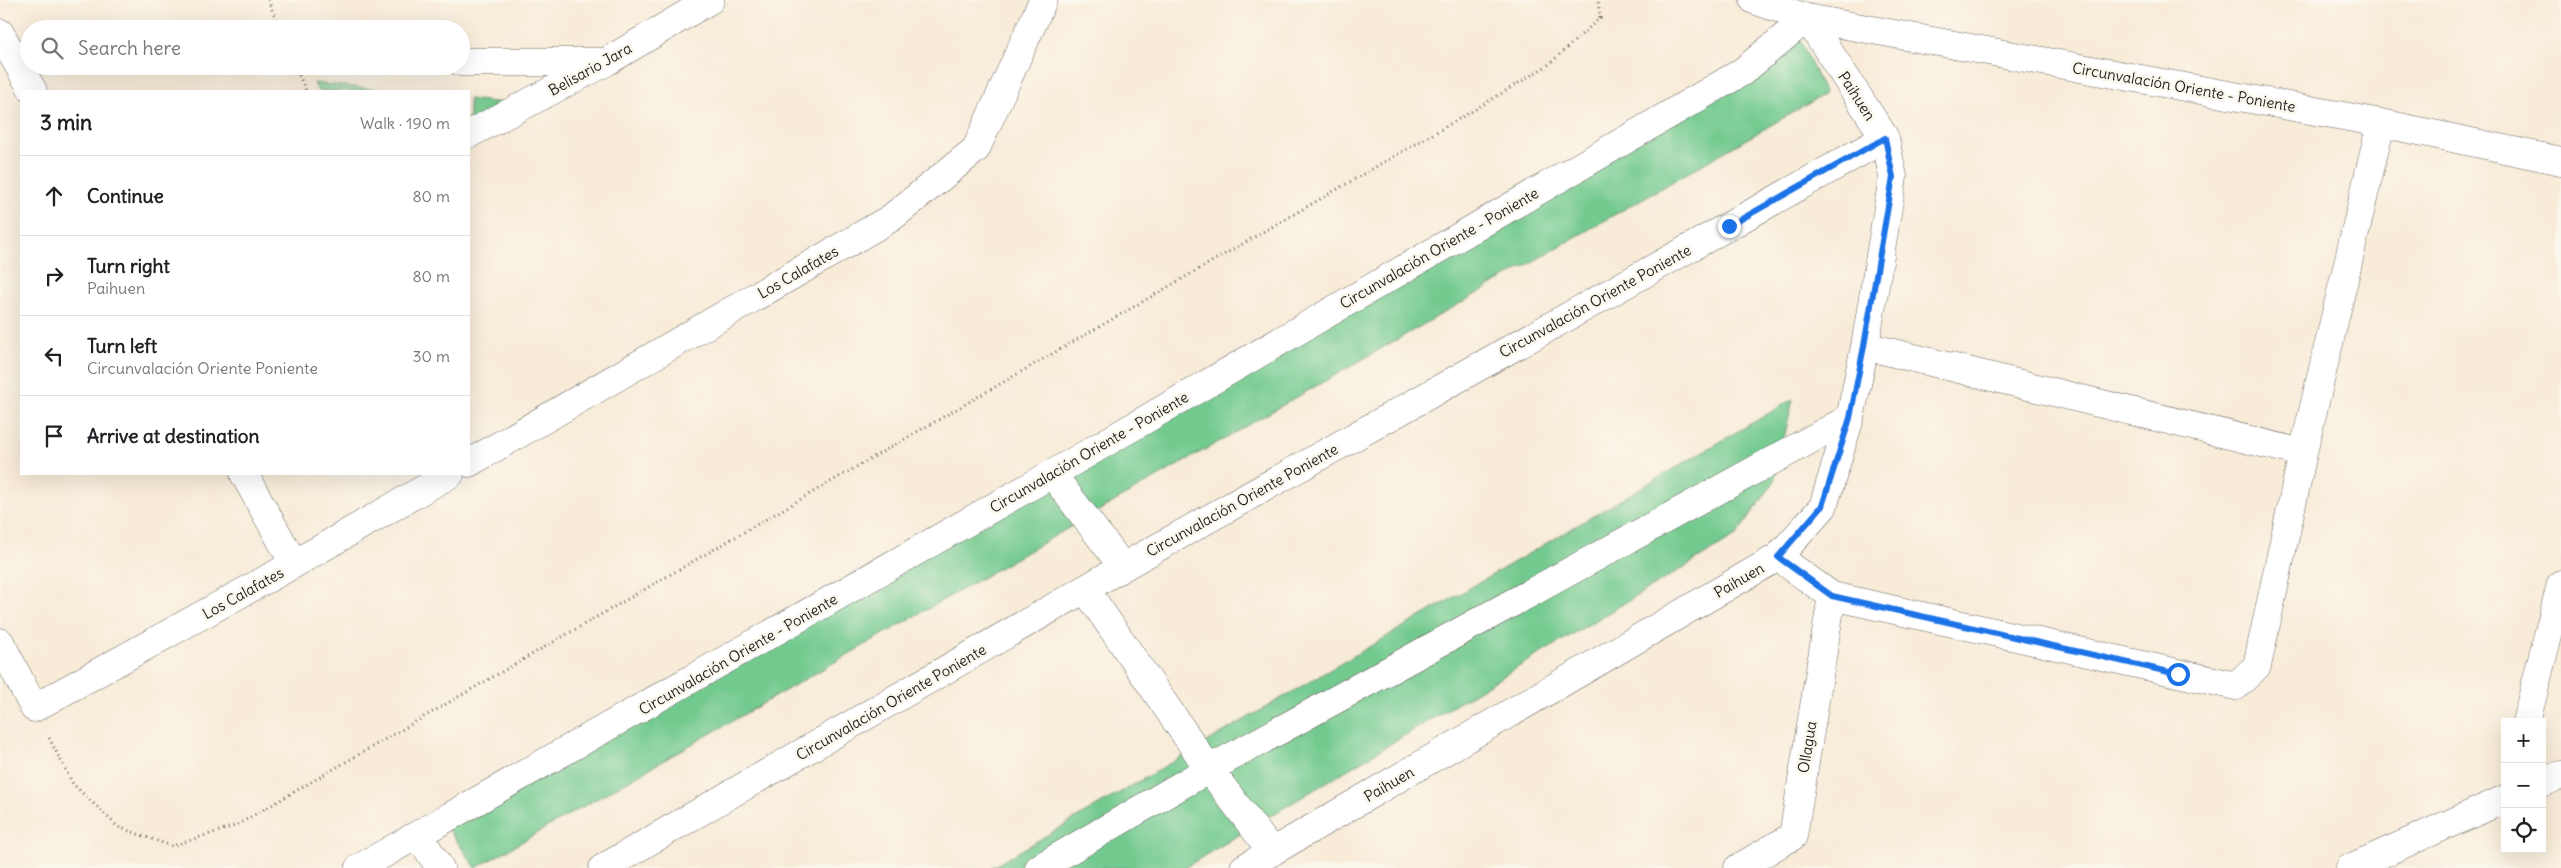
<!DOCTYPE html>
<html lang="en">
<head>
<meta charset="utf-8">
<style>
  body { margin:0; font-family:Delius,sans-serif; background:#f2f2f2; color:#202124 }
  .controls { position:absolute; right:15px; bottom:15px; display:grid; overflow:hidden; border-radius:0px; box-shadow:0 5px 20px #0002 }
  .controls button { width:45px; height:45px; display:grid; place-items:center; padding:0; border:0; border-bottom:1px solid #e0e0e0; background:#fff; color:#202124; font:25px sans-serif }
  .stop { position:absolute; width:15px; height:15px; margin:-11px; border:4px solid #1a73e8; border-radius:50%; background:#fff }
  .stop.end { background:#1a73e8; border-color:#fff; box-shadow:0 1px 5px #0008 }
  .list { margin:0; padding:0; list-style:none }
  h2 { display:flex; justify-content:space-between; align-items:center; height:65px; margin:0; padding:0 20px; font-size:21px }
  h2 small { font-size:16px; font-weight:400; color:#757577 }
  .list li { display:grid; grid-template-columns:32px 1fr auto; gap:15px; align-items:center; box-sizing:border-box; height:80px; padding:0 20px; border-top:1px solid #e0e0e0 }
  .list b { display:block; font-size:19px; white-space:nowrap }
  .list p { margin:0; font-size:16px; white-space:nowrap; color:#757577 }
  .list em { font-size:16px; font-style:normal; color:#757577 }
  .icon { flex:none; width:28px; height:28px; fill:none; stroke:currentColor; stroke-width:2; stroke-linecap:round; stroke-linejoin:round }
  .map { position:relative; flex:none; width:2561px; height:868px; overflow:hidden }
  .search { position:absolute; background:#fff; box-shadow:0 5px 20px #0002; left:20px; top:20px; width:450px; height:55px; display:flex; align-items:center; gap:12px; box-sizing:border-box; padding:0 18px; border-radius:28px; color:#757577; font-size:19px }
  .panel { position:absolute; background:#fff; box-shadow:0 5px 20px #0002; left:20px; top:90px; width:450px; height:385px; border-radius:0px }
  .map>svg:first-child { display:block }
  .green { fill:#73ca8f; stroke:#487356 }
  .lines { fill:none; stroke-linecap:round; stroke-linejoin:round }
  .minor-casing { stroke:#69645e; stroke-width:29 }
  .path { stroke:#69645e; stroke-width:3; stroke-dasharray:1 4; stroke-linecap:butt }
  .minor { stroke:#fff; stroke-width:28 }
  .route { stroke:#1a73e8; stroke-width:6 }
  .labels { text-anchor:middle; dominant-baseline:central; stroke-width:5; stroke-linejoin:round; paint-order:stroke }
  .street-label { font-size:15px; fill:#1c1c1c; stroke:#fbf7ec }
</style>
</head>
<body>
<div class="map">
<svg width="2561" height="868" viewBox="0 0 2561 868">
  <rect width="100%" height="100%" fill="#fbf7ec"/>
  <filter id="ink" filterUnits="userSpaceOnUse"><feTurbulence type="fractalNoise" baseFrequency=".02" numOctaves="2"/><feDisplacementMap in="SourceGraphic" scale="10" xChannelSelector="R" yChannelSelector="G"/><feConvolveMatrix kernelMatrix="1 2 1 2 8 2 1 2 1" color-interpolation-filters="sRGB"/></filter>
  <filter id="wash" filterUnits="userSpaceOnUse"><feTurbulence type="fractalNoise" baseFrequency=".0096" numOctaves="4" result="noise"/><feDisplacementMap in="SourceGraphic" scale="20" xChannelSelector="R" yChannelSelector="G"/><feGaussianBlur stdDeviation="1.12" result="paint"/><feColorMatrix in="noise" values="0 0 0 0 0 0 0 0 0 0 0 0 0 0 0 0 0 1.4 0 .05"/><feComposite in="paint" operator="in"/></filter>
  <g filter="url(#wash)">
    <rect width="100%" height="100%" fill="#f8ebd8"/>
    <path class="green" d="M 1798,35 L 1825,94 L 476,868 L 437,814 Z
      M 314,83 L 395,91 L 318,91 Z
      M 469,99 L 539,107 L 469,143 Z
      M 1793,399 L 1774,482 L 1736,536 L 1184,868 L 991,868 Z"/>
  </g>
  <g filter="url(#ink)">
    <g class="lines">
      <g class="minor-casing">
        <path id="minor" d="M 1754,0 L 1807,18 L 2381,123 L 2561,161
          M 0,33 L 33,91
          M 461,62 L 602,62
          M 469,134 L 606,62 L 710,0
          M 1865,346 L 2303,453
          M 469,463 L 891,218 L 976,149 L 1043,0
          M 244,474 L 294,564
          M 1052,474 L 1123,567
          M 1778,557 L 1832,596 L 2236,686 L 2257,666 L 2303,453 L 2381,123
          M 1086,590 L 1209,769 L 1272,852
          M 0,642 L 34,708 L 294,564 L 450,474
          M 2526,722 L 2561,584
          M 2542,783 L 2561,775
          M 419,836 L 440,868
          M 359,868 L 1052,474 L 1742,72 L 1807,18 L 1885,138 L 1893,177 L 1865,346 L 1850,418 L 1823,507 L 1778,557 L 1244,868
          M 603,868 L 1123,567 L 1885,138
          M 1039,868 L 1209,769 L 1850,418
          M 1738,868 L 1793,836 L 1832,596
          M 2350,868 L 2505,799"/>
      </g>
      <path class="path" d="M 268,0 L 280,29
        M 295,66 L 306,91
        M 49,738 L 73,784 L 118,827 L 172,846 L 235,826 L 1476,109 L 1548,65 L 1600,18 L 1598,0"/>
      <use href="#minor" class="minor"/>
    </g>
  </g>
  <g class="lines" filter="url(#ink)">
    <path class="route" d="M 1729,226 L 1885,138 L 1893,177 L 1864,346 L 1850,418 L 1822,506 L 1778,557 L 1832,596 L 2178,674"/>
  </g>
  <g class="labels">
    <g class="street-label">
      <text transform="translate(590 69) rotate(-29)">Belisario Jara</text>
      <text transform="translate(2184 87) rotate(10)">Circunvalación Oriente - Poniente</text>
      <text transform="translate(1857 96) rotate(57)">Paihuen</text>
      <text transform="translate(1439 248) rotate(-30)">Circunvalación Oriente - Poniente</text>
      <text transform="translate(798 272) rotate(-30)">Los Calafates</text>
      <text transform="translate(1595 301) rotate(-29)">Circunvalación Oriente Poniente</text>
      <text transform="translate(1089 452) rotate(-30)">Circunvalación Oriente - Poniente</text>
      <text transform="translate(1242 500) rotate(-29)">Circunvalación Oriente Poniente</text>
      <text transform="translate(1739 580) rotate(-30)">Paihuen</text>
      <text transform="translate(243 593) rotate(-29)">Los Calafates</text>
      <text transform="translate(738 654) rotate(-30)">Circunvalación Oriente - Poniente</text>
      <text transform="translate(891 702) rotate(-30)">Circunvalación Oriente Poniente</text>
      <text transform="translate(1807 747) rotate(-81)">Ollagua</text>
      <text transform="translate(1389 784) rotate(-30)">Paihuen</text>
    </g>
  </g>
</svg>
<div class="controls">
<button>+</button>
<button>−</button>
<button><svg class="icon" aria-label="locate" viewBox="0 0 24 24"><circle cx="12" cy="12" r="6"/><path d="M12 2v4M12 18v4M2 12h4M18 12h4"/></svg></button>
</div>
<div class="stop" style="left:2178px;top:674px"></div>
<div class="stop end" style="left:1729px;top:226px"></div>
<div class="search"><svg class="icon" aria-label="search" viewBox="0 0 24 24"><circle cx="10" cy="10" r="6"/><path d="M15 15l6 6"/></svg>Search here</div>
<section class="panel">
<h2>3 min<small>Walk · 190 m</small></h2>
<ul class="list">
<li><svg class="icon" aria-label="ahead" viewBox="0 0 24 24"><path d="M12 20V5M6 11l6-6 6 6"/></svg><div><b>Continue</b></div><em>80 m</em></li>
<li><svg class="icon" aria-label="right" viewBox="0 0 24 24"><path d="M7 20v-9h11M14 6l5 5-5 5"/></svg><div><b>Turn right</b><p>Paihuen</p></div><em>80 m</em></li>
<li><svg class="icon" aria-label="left" viewBox="0 0 24 24"><path d="M17 20v-9H6M10 6l-5 5 5 5"/></svg><div><b>Turn left</b><p>Circunvalación Oriente Poniente</p></div><em>30 m</em></li>
<li><svg class="icon" aria-label="arrive" viewBox="0 0 24 24"><path d="M6 21V4h12l-3 4 3 4H6"/></svg><div><b>Arrive at destination</b></div></li>
</ul>
</section>
</div>
</body>
</html>
